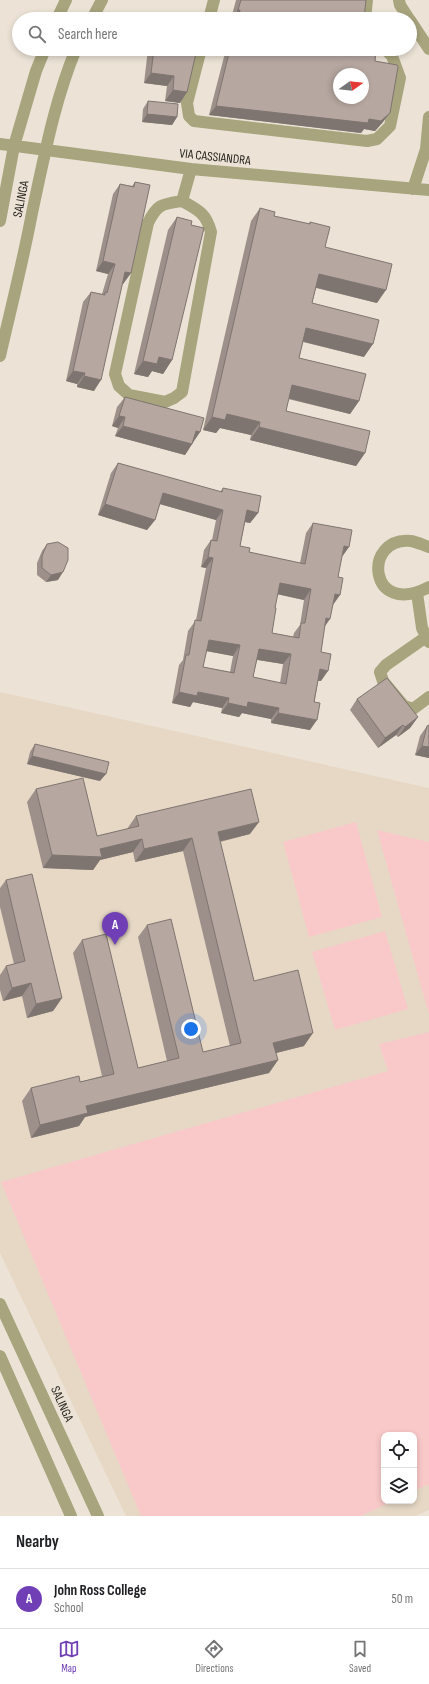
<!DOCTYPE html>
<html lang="en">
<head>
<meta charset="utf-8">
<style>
  body { margin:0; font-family:"Sofia Sans Condensed",sans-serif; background:#f2f2f2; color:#202124 }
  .controls { position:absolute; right:12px; bottom:12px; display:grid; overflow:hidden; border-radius:8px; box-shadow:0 2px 6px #0003 }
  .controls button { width:36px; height:36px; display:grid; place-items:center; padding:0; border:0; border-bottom:1px solid #e0e0e0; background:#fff; color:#202124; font:20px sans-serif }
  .compass { position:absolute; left:333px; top:68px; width:36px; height:36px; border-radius:50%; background:#fff; box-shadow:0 2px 6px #0003; rotate:75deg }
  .you { position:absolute; left:191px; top:1029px; width:14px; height:14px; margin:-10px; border:3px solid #fff; border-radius:50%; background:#1a73e8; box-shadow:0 0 0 6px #1a73e833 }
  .badge { display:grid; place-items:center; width:26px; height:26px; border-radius:50%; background:#703fb6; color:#fff; font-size:13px; font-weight:700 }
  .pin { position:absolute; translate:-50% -33px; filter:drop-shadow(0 1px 2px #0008) }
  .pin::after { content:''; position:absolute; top:21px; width:14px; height:12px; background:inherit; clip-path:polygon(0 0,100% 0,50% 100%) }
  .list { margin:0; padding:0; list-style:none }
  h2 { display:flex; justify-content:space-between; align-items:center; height:52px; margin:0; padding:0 16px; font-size:17px }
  h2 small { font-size:13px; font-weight:400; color:#757577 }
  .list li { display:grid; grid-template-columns:26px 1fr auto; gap:12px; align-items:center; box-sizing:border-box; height:60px; padding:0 16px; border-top:1px solid #e0e0e0 }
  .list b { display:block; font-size:15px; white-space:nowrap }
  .list p { margin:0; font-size:13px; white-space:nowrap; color:#757577 }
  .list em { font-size:13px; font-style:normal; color:#757577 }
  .icon { flex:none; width:22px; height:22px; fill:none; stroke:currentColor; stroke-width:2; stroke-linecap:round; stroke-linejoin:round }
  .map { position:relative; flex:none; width:429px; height:1516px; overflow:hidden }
  .search { position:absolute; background:#fff; box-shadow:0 2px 6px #0003; left:12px; right:12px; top:12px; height:44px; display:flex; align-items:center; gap:10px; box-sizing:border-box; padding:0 14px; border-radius:22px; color:#757577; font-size:15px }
  .sheet { height:112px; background:#fff }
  nav { display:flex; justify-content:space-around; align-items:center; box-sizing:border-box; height:56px; border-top:1px solid #e0e0e0; background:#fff; font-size:11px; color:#757577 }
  nav a { display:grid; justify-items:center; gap:2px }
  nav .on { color:#703fb6 }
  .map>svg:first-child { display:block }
  .built { fill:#e7d8c6; fill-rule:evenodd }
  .green { fill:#f8c9c8 }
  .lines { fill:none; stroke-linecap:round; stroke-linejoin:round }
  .minor { stroke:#a8a47d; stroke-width:12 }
  .wall { fill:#9d908a; fill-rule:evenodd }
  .shaded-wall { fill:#7f7570 }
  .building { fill:#b6a7a0; stroke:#7f7570; fill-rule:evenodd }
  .labels { text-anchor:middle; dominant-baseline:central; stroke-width:3; stroke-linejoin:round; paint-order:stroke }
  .street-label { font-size:13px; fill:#221f1a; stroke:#ece3d6 }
</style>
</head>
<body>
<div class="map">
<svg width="429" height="1516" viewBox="0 0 429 1516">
  <rect width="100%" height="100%" fill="#ece3d6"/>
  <path class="built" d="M 0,692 L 429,788 L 429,1510 L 415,1516 L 126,1516 L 0,1253 ZM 384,1435 L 414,1435 L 414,1501 L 384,1501 Z"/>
  <path class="green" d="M 356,822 L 382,917 L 309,937 L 283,842 Z
    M 377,830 L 429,842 L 429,1015 Z
    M 385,931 L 408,1009 L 335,1030 L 312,952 Z
    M 429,1032 L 429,1484 L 414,1491 L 414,1435 L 384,1435 L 384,1501 L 393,1501 L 361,1516 L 141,1516 L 1,1182 L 388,1071 L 379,1044 Z"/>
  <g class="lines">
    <path class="minor" d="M 399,0 L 400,5 L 409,19
      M 57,19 L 66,0
      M 92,19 L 102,0
      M 209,19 L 214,0
      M 365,19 L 367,0
      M 410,20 L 429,49
      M 201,49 L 187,103 L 189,116 L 194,121 L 367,141 L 377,139 L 390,126 L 400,78 L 392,56 L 385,49
      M 0,144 L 191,169 L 429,190
      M 413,189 L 426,149 L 429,117
      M 182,201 C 198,210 206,213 211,232 L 182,392 L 174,398 L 165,402 L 129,395 L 119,386 L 115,374 L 148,223 C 157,204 162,204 182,201 Z
      M 182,201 L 191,169
      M 0,221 L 14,146 L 36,71 L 45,49
      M 0,356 C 11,308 23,261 32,213 C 44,158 54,102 76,49
      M 429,547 C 423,545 417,542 411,541 C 362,536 368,619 429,587
      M 417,593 L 422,628 L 429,642
      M 429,635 L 386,665 L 380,672 L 383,681 L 404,706 L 413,709 L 429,697
      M 0,1304 L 98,1516
      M 0,1356 L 71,1516"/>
  </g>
  <path class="wall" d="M 236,0 L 366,0 L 364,19 L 231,19 Z
    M 148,49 L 197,49 L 187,92 L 180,103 L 165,101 L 167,86 L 144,83 Z
    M 226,49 L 376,49 L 375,61 L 383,122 L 375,131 L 364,129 L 361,133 L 209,115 Z
    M 148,101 L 177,117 L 172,125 L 142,122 L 143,109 Z
    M 135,182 L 131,273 L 123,284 L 122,284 L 94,391 L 77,387 L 77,384 L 66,381 L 83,302 L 91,292 L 102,294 L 108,274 L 96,271 L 113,194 L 120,184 L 132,186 Z
    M 260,208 L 274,216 L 309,224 L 310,222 L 325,247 L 377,303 L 316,288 L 312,303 L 364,357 L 303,342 L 299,358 L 359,401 L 350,414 L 288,399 L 286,411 L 365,453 L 356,466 L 250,440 L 251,435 L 220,428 L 216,433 L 203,430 L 251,221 Z
    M 177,217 L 191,225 L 172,360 L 163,374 L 152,371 L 148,377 L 134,374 L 168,230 Z
    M 125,397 L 200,432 L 185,455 L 115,436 L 118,428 L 112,426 L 117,407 Z
    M 118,463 L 220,492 L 223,488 L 258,513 L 250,523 L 245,522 L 240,546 L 249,552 L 300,563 L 306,533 L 313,523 L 341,557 L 333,605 L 324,627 L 321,652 L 321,681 L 318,681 L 310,730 L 271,723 L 271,719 L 242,713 L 239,717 L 221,713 L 222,708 L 193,702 L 190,707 L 172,703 L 179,665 L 183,660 L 188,631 L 196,620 L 206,568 L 201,567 L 204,550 L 211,540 L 212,540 L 216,520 L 160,504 L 155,520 L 147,530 L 98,515 L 111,473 ZM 277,594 L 304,600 L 300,625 L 294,633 L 293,637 L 272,633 L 275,608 ZM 206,651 L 233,656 L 230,672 L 203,667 ZM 257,660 L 283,664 L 280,683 L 253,677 Z
    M 47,544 L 58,580 L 46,582 L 37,575 L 37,563 L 42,551 Z
    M 357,699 L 418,717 L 410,728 L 398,737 L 396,735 L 378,748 L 350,710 Z
    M 427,726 L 429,758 L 415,755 L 420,736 Z
    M 35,744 L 100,781 L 27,764 L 30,752 Z
    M 36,789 L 97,836 L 127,829 L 136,816 L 250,834 L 220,842 L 254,981 L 304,1046 L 276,1053 L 278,1060 L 269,1073 L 85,1117 L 79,1126 L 31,1138 L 22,1101 L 31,1088 L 80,1082 L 102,1076 L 73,953 L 82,940 L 138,1068 L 167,1061 L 138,937 L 147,925 L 203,1052 L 230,1046 L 183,851 L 135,862 L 133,852 L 100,860 L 93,870 L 43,868 L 27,802 Z
    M 6,880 L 62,998 L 53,1011 L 27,1018 L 22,996 L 3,1001 L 0,990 L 0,975 L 6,966 L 14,964 L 0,907 L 0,888 Z"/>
  <path class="shaded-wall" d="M 238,10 L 240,10 L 234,19 L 232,19 Z
    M 151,73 L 174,76 L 167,86 L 144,83 Z
    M 173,90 L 187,92 L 180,103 L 165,101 Z
    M 216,106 L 369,119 L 390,113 L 383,122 L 375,131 L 364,129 L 361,133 L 209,115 Z
    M 147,114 L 177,117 L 172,125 L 142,122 Z
    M 103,261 L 115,264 L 108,274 L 96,271 Z
    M 125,272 L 131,273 L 123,284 L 117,283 Z
    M 319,274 L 386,290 L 377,303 L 310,286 Z
    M 306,328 L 373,344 L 364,357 L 297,340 Z
    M 159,357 L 172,360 L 163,374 L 152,371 L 148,377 L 134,374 L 143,361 Z
    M 73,371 L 85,373 L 77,384 L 66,381 Z
    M 84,376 L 101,380 L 94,391 L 77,387 Z
    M 292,385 L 359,401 L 350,414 L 283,397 Z
    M 227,414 L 260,422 L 251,435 L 220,428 L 216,433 L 203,430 L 212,417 Z
    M 119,416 L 125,417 L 118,428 L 112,426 Z
    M 123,426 L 192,444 L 185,455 L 115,436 Z
    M 259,427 L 365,453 L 356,466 L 250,440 Z
    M 196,431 L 200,432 L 193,442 L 188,441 Z
    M 163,493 L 223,510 L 216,520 L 156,503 Z
    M 105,504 L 155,520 L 147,530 L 98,515 Z
    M 247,510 L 258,513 L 250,523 L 240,521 Z
    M 344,546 L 349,547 L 342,557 Z
    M 208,557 L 213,558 L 206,568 L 201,567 Z
    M 63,572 L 58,580 L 46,582 L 51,575 Z
    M 280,583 L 311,589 L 304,600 L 272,593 Z
    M 335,594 L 340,595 L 333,605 Z
    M 326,618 L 330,619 L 323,629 Z
    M 209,640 L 240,645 L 233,656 L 201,650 Z
    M 259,649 L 291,654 L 283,664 L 252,659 Z
    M 320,669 L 328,671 L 321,681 L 313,680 Z
    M 179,692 L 198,692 L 229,698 L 222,708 L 193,702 L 190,707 L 172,703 Z
    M 248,702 L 279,708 L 271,719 L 242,713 L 239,717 L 221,713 L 228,703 Z
    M 278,713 L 317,720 L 310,730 L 271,723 Z
    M 418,717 L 410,728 L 398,737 L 405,727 Z
    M 403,725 L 396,735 L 378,748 L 385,738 Z
    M 422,746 L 429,747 L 429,758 L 415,755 Z
    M 32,756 L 106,774 L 100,781 L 27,764 Z
    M 259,822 L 250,834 L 209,844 L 218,832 Z
    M 192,838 L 183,851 L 135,862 L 144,849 Z
    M 142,839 L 133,852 L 100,860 L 93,870 L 43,868 L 52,855 L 100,849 Z
    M 31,983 L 22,996 L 3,1001 L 12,988 Z
    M 62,998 L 53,1011 L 27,1018 L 36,1004 Z
    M 313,1033 L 304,1046 L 264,1056 L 273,1043 Z
    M 278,1060 L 269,1073 L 85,1117 L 79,1126 L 31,1138 L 40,1125 L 86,1106 Z"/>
  <path class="building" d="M 241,0 L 366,0 L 364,19 L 238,19 L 240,10 L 238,10 Z
    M 158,17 L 176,19 L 158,19 Z
    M 154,49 L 197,49 L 187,92 L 173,90 L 174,76 L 151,73 Z
    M 230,49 L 376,49 L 375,61 L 397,65 L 398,67 L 390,113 L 381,121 L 369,119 L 368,123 L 216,106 ZM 339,74 L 363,74 L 363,98 L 339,98 Z
    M 148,101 L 178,104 L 177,117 L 147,114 Z
    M 135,182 L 150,185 L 131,273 L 125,272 L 101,380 L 84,376 L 85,373 L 73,371 L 91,292 L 105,295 L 105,292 L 107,293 L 115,264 L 103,261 L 120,184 L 134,187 Z
    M 260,208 L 275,212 L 274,216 L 310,224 L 310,222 L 330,227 L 325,247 L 392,264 L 386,290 L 319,274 L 312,303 L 379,320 L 373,344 L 306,328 L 299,358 L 366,374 L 359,401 L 292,385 L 286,411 L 370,431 L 365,453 L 259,427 L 260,422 L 227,414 L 225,420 L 212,417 Z
    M 177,217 L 192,221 L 191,225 L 204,228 L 172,360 L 159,357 L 157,364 L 143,361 Z
    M 125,397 L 204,418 L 200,432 L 196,431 L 192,444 L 123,426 L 125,417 L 119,416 Z
    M 118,463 L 222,492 L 223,488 L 261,496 L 258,513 L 247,510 L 240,546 L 250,548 L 249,552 L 305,564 L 313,523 L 352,530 L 349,547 L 344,546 L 338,577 L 343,578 L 340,595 L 335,594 L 330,619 L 326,618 L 321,652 L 331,654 L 328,671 L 320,669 L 314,702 L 320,703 L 317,720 L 278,713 L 279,708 L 248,702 L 247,707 L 228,703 L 229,698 L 198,692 L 197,696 L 179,692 L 186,655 L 189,655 L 195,620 L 201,621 L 213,558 L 208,557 L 211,540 L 217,541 L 223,510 L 163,493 L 155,520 L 105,504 ZM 280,583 L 311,589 L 305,623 L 301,623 L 299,638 L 272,633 L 276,608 L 275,608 ZM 209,640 L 240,645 L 234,673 L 203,667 ZM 259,649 L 291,654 L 286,684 L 253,677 Z
    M 58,542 L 68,548 L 68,560 L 63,572 L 51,575 L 42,568 L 42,556 L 47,544 Z
    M 387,678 L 418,717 L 405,727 L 403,725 L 385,738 L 357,699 Z
    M 429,725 L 429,747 L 422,746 L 427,726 Z
    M 35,744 L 109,762 L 106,774 L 32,756 Z
    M 83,778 L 97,836 L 139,826 L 136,816 L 251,789 L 259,822 L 218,832 L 254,981 L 298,970 L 313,1033 L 273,1043 L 278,1060 L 86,1106 L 88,1113 L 40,1125 L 31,1088 L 79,1076 L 80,1082 L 114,1074 L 82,940 L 106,934 L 138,1068 L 179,1058 L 147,925 L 171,919 L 203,1052 L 241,1043 L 192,838 L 144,849 L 142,839 L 100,849 L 102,857 L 52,855 L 36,789 Z
    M 32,874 L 62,998 L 36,1004 L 31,983 L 12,988 L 6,966 L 25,961 L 6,880 Z"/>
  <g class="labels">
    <g class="street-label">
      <text transform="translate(215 157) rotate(6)">VIA CASSIANDRA</text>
      <text transform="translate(21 199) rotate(-79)">SALINGA</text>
      <text transform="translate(62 1404) rotate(66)">SALINGA</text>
    </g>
  </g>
</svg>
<div class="controls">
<button><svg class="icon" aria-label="locate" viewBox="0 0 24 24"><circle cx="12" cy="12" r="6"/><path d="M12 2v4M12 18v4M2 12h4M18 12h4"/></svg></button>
<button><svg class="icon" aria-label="layers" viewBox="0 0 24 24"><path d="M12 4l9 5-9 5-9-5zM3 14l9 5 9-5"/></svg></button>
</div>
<svg class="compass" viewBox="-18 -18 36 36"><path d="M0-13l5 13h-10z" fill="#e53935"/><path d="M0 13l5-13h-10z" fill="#757577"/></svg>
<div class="you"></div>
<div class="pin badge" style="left:115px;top:945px">A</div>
<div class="search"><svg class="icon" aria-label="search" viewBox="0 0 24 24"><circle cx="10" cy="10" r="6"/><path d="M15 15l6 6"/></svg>Search here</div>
</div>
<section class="sheet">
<h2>Nearby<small></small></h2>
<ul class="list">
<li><span class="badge">A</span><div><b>John Ross College</b><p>School</p></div><em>50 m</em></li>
</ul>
</section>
<nav>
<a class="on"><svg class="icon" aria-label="map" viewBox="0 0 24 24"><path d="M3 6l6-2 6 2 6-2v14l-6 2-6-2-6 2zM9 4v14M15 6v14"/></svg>Map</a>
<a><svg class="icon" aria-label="directions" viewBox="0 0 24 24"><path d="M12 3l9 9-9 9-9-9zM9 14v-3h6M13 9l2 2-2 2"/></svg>Directions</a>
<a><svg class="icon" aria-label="saved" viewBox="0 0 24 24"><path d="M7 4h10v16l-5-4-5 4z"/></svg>Saved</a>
</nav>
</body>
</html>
